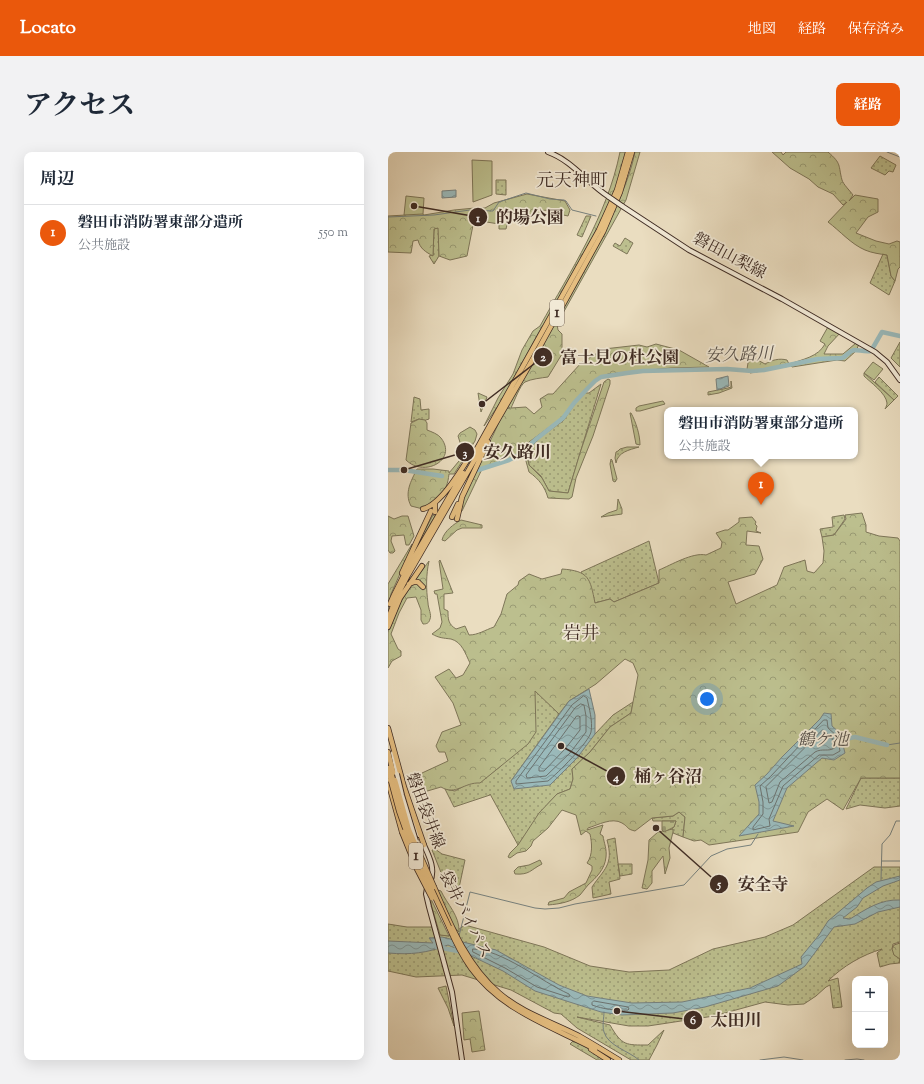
<!DOCTYPE html>
<html lang="ja">
<head>
<meta charset="utf-8">
<style>
  body { margin:0; font-family:"Sorts Mill Goudy","Noto Serif JP",serif; background:#f2f2f3; color:#1f2937 }
  .controls { position:absolute; right:12px; bottom:12px; display:grid; overflow:hidden; border-radius:8px; box-shadow:0 4px 16px #0002 }
  .controls button { width:36px; height:36px; display:grid; place-items:center; padding:0; border:0; border-bottom:1px solid #e0e1e3; background:#fff; color:#1f2937; font:20px sans-serif }
  .you { position:absolute; left:319px; top:547px; width:14px; height:14px; margin:-10px; border:3px solid #fff; border-radius:50%; background:#1a73e8; box-shadow:0 0 0 6px #1a73e833 }
  .badge { display:grid; place-items:center; width:26px; height:26px; border-radius:50%; background:#ea580c; color:#fff; font-size:13px; font-weight:700 }
  .pin { position:absolute; translate:-50% -33px; filter:drop-shadow(0 1px 2px #0008) }
  .pin::after { content:''; position:absolute; top:21px; width:14px; height:12px; background:inherit; clip-path:polygon(0 0,100% 0,50% 100%) }
  .popup { position:absolute; left:276px; top:255px; width:194px; height:52px; box-sizing:border-box; display:grid; place-content:center; border-radius:8px; background:#fff; filter:drop-shadow(0 1px 3px #0005); font-size:13px; white-space:nowrap; color:#747a83 }
  .popup b { font-size:15px; color:#1f2937 }
  .popup::after { content:''; position:absolute; left:50%; top:100%; margin-left:-8px; border:8px solid transparent; border-top-color:#fff }
  .list { margin:0; padding:0; list-style:none }
  h2 { display:flex; justify-content:space-between; align-items:center; height:52px; margin:0; padding:0 16px; font-size:17px }
  h2 small { font-size:13px; font-weight:400; color:#747a83 }
  .list li { display:grid; grid-template-columns:26px 1fr auto; gap:12px; align-items:center; box-sizing:border-box; height:56px; padding:0 16px; border-top:1px solid #e0e1e3 }
  .list b { display:block; font-size:15px; white-space:nowrap }
  .list p { margin:0; font-size:13px; white-space:nowrap; color:#747a83 }
  .list em { font-size:13px; font-style:normal; color:#747a83 }
  .map { position:relative; flex:none; width:512px; height:908px; overflow:hidden; border-radius:8px }
  header { display:flex; align-items:center; gap:24px; box-sizing:border-box; height:56px; padding:0 20px; background:#ea580c; color:#fff }
  header strong { font-size:19px }
  nav { display:flex; gap:22px; margin-inline-start:auto; font-size:14px }
  .intro { display:flex; align-items:center; justify-content:space-between; box-sizing:border-box; height:96px; padding:0 24px }
  h1 { margin:0; font-size:28px }
  .button { padding:10px 18px; border-radius:8px; background:#ea580c; color:#fff; font-size:14px; font-weight:700 }
  main { display:flex; gap:24px; padding:0 24px }
  aside { flex:1; background:#fff; border-radius:8px; box-shadow:0 4px 16px #0002 }
  .map>svg:first-child { display:block }
  .grass { fill:url(#grass-dots); stroke:#7e7659 }
  .forest { fill:url(#forest-crowns); stroke:#7e7659 }
  .cemetery { fill:url(#cemetery-stones); stroke:#7e7659 }
  .park { fill:#bcbf8e; stroke:#7e7659 }
  .water { fill:url(#water-waves); stroke:#76817f }
  .lines { fill:none; stroke-linecap:round; stroke-linejoin:round }
  .shore { stroke:#6c7370; stroke-width:1 }
  .stream { stroke:#76817f; stroke-width:1 }
  .river { stroke:#9ababb; stroke-width:4.5 }
  .secondary-casing { stroke:#3f2c24; stroke-width:6 }
  .trunk-casing { stroke:#3f2c24; stroke-width:6 }
  .secondary { stroke:#f1e9d6; stroke-width:4 }
  .trunk { stroke:#e5be80; stroke-width:4.5 }
  .secondary-bridge-casing { stroke:#3f2c24; stroke-width:6; stroke-linecap:butt }
  .trunk-bridge-casing { stroke:#3f2c24; stroke-width:6; stroke-linecap:butt }
  .secondary-bridge { stroke:#f1e9d6; stroke-width:4 }
  .trunk-bridge { stroke:#e5be80; stroke-width:4.5 }
  .labels { text-anchor:middle; dominant-baseline:central; stroke-width:3.5; stroke-linejoin:round; paint-order:stroke }
  .shield { fill:#f1e9d6; stroke:#746559; stroke-width:1 }
  .shield-label { font-size:15px; font-weight:bold; fill:#3f2c24 }
  .street-label { font-size:16px; fill:#3f2c24; stroke:#f1e9d6 }
  .water-label { font-size:17px; font-style:italic; fill:#56504a; stroke:#f1e9d6 }
  .quarter-label { font-size:18px; fill:#3f2c24; stroke:#f1e9d6 }
  .leader { fill:none; stroke:#3f2c24; stroke-width:1.5 }
  .callout-dot { fill:#3f2c24; stroke:#f1e9d6; stroke-width:1.5 }
  .mark-label { font-size:12px; text-anchor:middle; font-weight:bold; fill:#fff }
  .callout-label { font-size:17px; text-anchor:middle; font-weight:bold; fill:#3f2c24; stroke:#f1e9d6; stroke-width:3.5; stroke-linejoin:round; paint-order:stroke }
</style>
</head>
<body>
<header>
<strong>Locato</strong>
<nav><a>地図</a><a>経路</a><a>保存済み</a></nav>
</header>
<div class="intro"><h1>アクセス</h1><a class="button">経路</a></div>
<main>
<aside>
<h2>周辺<small></small></h2>
<ul class="list">
<li><span class="badge">1</span><div><b>磐田市消防署東部分遣所</b><p>公共施設</p></div><em>550 m</em></li>
</ul>
</aside>
<div class="map">
<svg width="512" height="908" viewBox="0 0 512 908">
  <defs>
    <pattern id="grass-dots" width="8" height="8" patternUnits="userSpaceOnUse"><rect width="8" height="8" fill="#bcbf8e"/><path d="M2 2h.1M6 6h.1" fill="none" stroke="#9a9b74" stroke-width="1.8" stroke-linecap="round"/></pattern>
    <pattern id="forest-crowns" width="20" height="18" patternUnits="userSpaceOnUse"><rect width="20" height="18" fill="#bcbf8e"/><path d="M2 6a3 3 0 1 1 6 0M12 15a3 3 0 1 1 6 0" fill="none" stroke="#9a9b74"/></pattern>
    <pattern id="cemetery-stones" width="16" height="16" patternUnits="userSpaceOnUse"><rect width="16" height="16" fill="#bcbf8e"/><path d="M2 7V4a2 2 0 0 1 4 0v3zM10 15v-3a2 2 0 0 1 4 0v3z" fill="#9a9b74"/></pattern>
    <pattern id="water-waves" width="16" height="10" patternUnits="userSpaceOnUse"><rect width="16" height="10" fill="#9ababb"/><path d="M0 5q4-4 8 0t8 0" fill="none" stroke="#7f9798"/></pattern>
  </defs>
  <rect width="100%" height="100%" fill="#eaddc0"/>
  <filter id="stains"><feTurbulence type="fractalNoise" baseFrequency=".005" numOctaves="4"/><feColorMatrix values="0 0 0 0 .2 0 0 0 0 .09 0 0 0 0 .02 0 0 0 .5 -.17"/></filter>
  <radialGradient id="worn" r=".72"><stop offset=".6" stop-color="#630" stop-opacity="0"/><stop offset="1" stop-color="#630" stop-opacity=".3"/></radialGradient>
  <path class="grass" d="M 492,4 L 508,13 L 505,20 L 501,19 L 497,23 L 483,16 Z
    M 108,28 L 118,28 L 118,43 L 108,42 Z
    M 198,64 L 203,64 L 194,85 L 189,83 Z
    M 46,76 L 51,76 L 51,104 L 46,112 L 41,104 L 45,103 Z
    M 237,86 L 245,91 L 239,102 L 225,94 L 227,91 L 232,94 Z
    M 495,102 L 499,103 L 503,124 L 507,129 L 501,143 L 482,131 Z
    M 512,190 L 512,215 L 503,206 Z
    M 491,225 L 510,244 L 506,248 L 487,230 Z
    M 343,229 L 344,236 L 331,241 L 320,243 L 320,240 L 340,236 L 343,235 Z
    M 213,232 L 180,341 L 161,339 L 153,324 L 141,313 L 139,299 L 154,284 L 175,269 L 187,252 L 197,241 L 201,241 Z
    M 26,245 L 32,247 L 33,258 L 41,257 L 41,267 L 35,269 L 31,267 L 23,270 Z
    M 239,295 L 251,295 C 241,298 230,300 228,311 L 227,306 L 228,300 L 230,299 L 232,297 Z
    M 456,363 L 457,367 L 446,383 L 434,385 L 432,377 L 445,375 L 444,365 Z
    M 261,389 L 271,431 L 226,450 L 222,447 L 207,451 L 193,420 Z
    M 147,538 L 171,562 L 123,629 L 207,582 L 225,563 L 245,550 L 243,561 L 222,575 L 202,600 L 184,617 L 185,627 L 182,637 L 169,642 L 158,654 L 130,693 L 102,642 L 102,643 L 66,655 L 57,637 L 67,639 L 83,630 L 92,630 L 113,614 Z
    M 473,626 L 512,626 L 512,654 L 497,656 L 472,653 L 458,657 Z
    M 291,660 L 297,665 L 295,685 L 285,681 L 284,676 L 286,675 L 288,669 L 265,669 L 264,666 L 285,664 Z
    M 227,686 L 232,727 L 221,730 L 223,742 L 205,746 L 204,735 C 216,717 226,713 219,688 Z
    M 47,697 L 54,702 L 77,708 L 71,736 L 58,733 L 44,698 Z
    M 230,712 L 244,712 L 244,722 L 232,724 Z
    M 486,715 L 512,715 L 512,790 L 505,792 L 504,797 L 512,807 L 511,811 L 502,812 L 492,815 L 489,801 L 494,797 C 474,803 455,814 440,829 L 450,826 L 454,855 L 445,856 L 442,833 L 438,835 L 428,844 L 416,852 L 400,853 L 377,850 L 326,864 L 260,874 L 241,874 L 189,865 L 222,873 C 234,894 238,893 260,893 L 276,878 L 269,893 L 261,908 L 243,908 L 189,876 L 173,862 L 166,861 L 123,838 L 74,823 L 28,825 L 0,819 L 0,772 L 19,775 L 44,775 L 46,782 L 61,784 L 77,773 L 156,795 L 202,814 L 241,820 L 281,818 L 325,797 L 377,785 L 405,773 Z
    M 58,834 L 66,874 L 60,856 L 50,836 Z
    M 186,888 L 220,908 L 209,908 L 182,892 Z"/>
  <path class="forest" d="M 232,0 L 239,0 L 227,42 L 175,143 L 151,180 L 112,251 L 96,274 L 110,246 L 125,222 L 134,198 L 145,179 L 152,174 C 183,118 219,64 232,0 Z
    M 247,0 L 252,0 L 238,48 L 169,172 L 170,178 L 174,182 L 174,202 L 160,225 C 153,226 143,227 137,230 C 132,233 126,250 123,256 L 138,255 L 146,262 L 154,255 L 152,247 L 160,242 L 165,242 L 193,211 L 216,197 L 251,193 L 259,195 L 268,192 L 291,198 L 321,215 L 283,216 L 220,222 L 206,230 L 189,247 L 175,265 L 141,290 L 134,299 L 124,307 L 95,315 L 74,359 L 72,360 C 79,324 104,293 116,257 L 122,256 L 118,254 C 151,198 185,143 214,85 C 227,57 241,30 247,0 Z
    M 384,0 L 393,0 L 395,3 L 398,0 L 440,0 C 454,12 450,13 454,28 C 455,32 463,40 465,43 L 461,49 L 467,43 L 490,47 L 490,60 L 480,65 L 468,81 L 488,89 L 501,92 L 509,89 L 512,90 L 512,115 L 510,117 L 507,129 L 503,124 L 499,103 C 492,102 484,101 477,98 C 463,92 452,79 440,70 L 459,50 L 455,53 L 445,42 L 430,35 L 421,27 L 402,16 Z
    M 139,42 L 177,49 L 182,58 L 180,64 C 168,62 165,56 152,59 L 151,64 L 129,61 L 125,58 L 121,64 L 118,77 L 111,77 L 111,72 L 86,68 L 79,104 L 62,108 L 51,104 L 50,76 L 46,77 L 45,104 C 38,100 32,97 30,88 L 25,89 L 23,101 L 0,100 L 0,64 L 18,63 L 19,58 L 28,57 L 36,63 L 66,58 L 87,56 L 97,56 L 106,51 Z
    M 441,173 L 453,180 L 440,194 L 436,202 L 455,202 L 468,191 L 471,192 L 468,199 L 457,209 L 449,208 L 404,215 L 402,212 C 415,207 430,205 437,192 L 432,189 Z
    M 366,206 L 377,212 C 384,208 391,206 399,208 L 402,214 L 362,221 L 359,217 L 360,211 Z
    M 476,221 L 506,248 L 497,257 C 498,255 499,253 499,251 C 498,241 482,230 476,224 Z
    M 220,227 L 222,228 L 222,232 L 205,284 L 188,326 L 184,345 L 181,347 L 160,346 C 157,335 151,327 141,320 L 136,302 L 138,299 L 141,313 L 154,326 L 161,339 L 180,341 L 192,301 L 216,230 Z
    M 275,249 L 277,252 L 252,259 L 248,259 L 248,256 L 251,254 Z
    M 242,261 L 243,261 C 248,270 252,283 252,293 L 248,292 Z
    M 31,267 L 37,268 L 39,271 L 39,278 C 44,280 50,282 53,286 C 70,308 36,326 18,308 L 23,271 Z
    M 82,275 L 87,278 L 89,282 L 87,289 L 66,322 L 61,322 C 59,342 50,346 35,357 L 23,354 C 16,341 23,329 29,317 L 45,317 L 61,319 L 61,321 L 76,303 L 70,284 L 72,281 Z
    M 223,307 L 224,308 L 229,327 L 227,330 L 225,329 L 222,312 Z
    M 230,347 L 234,357 L 234,362 L 213,365 L 220,361 L 229,358 Z
    M 474,361 L 478,373 L 478,380 L 491,384 L 510,386 L 512,389 L 512,626 L 473,626 L 455,658 L 439,647 L 420,660 L 410,680 L 321,693 L 313,688 L 306,689 L 295,685 L 297,665 L 291,660 L 285,664 L 264,666 L 247,679 C 238,677 241,675 234,671 C 224,665 210,673 200,676 L 199,678 L 215,673 L 212,682 L 215,684 C 216,691 219,697 218,705 C 217,717 208,726 200,733 C 197,736 195,740 192,743 C 183,750 172,752 160,753 L 161,750 L 176,746 L 181,740 L 198,731 L 204,718 L 204,714 L 199,711 C 205,703 204,691 202,682 L 198,679 L 193,683 L 188,663 L 174,658 L 160,676 L 145,689 L 143,694 L 138,699 L 129,701 L 122,706 L 120,705 L 122,701 L 130,693 L 151,661 L 169,642 L 182,637 L 185,627 L 184,617 L 202,600 L 222,575 L 243,561 L 250,523 L 245,511 L 237,507 L 208,532 L 181,549 L 171,562 L 147,539 L 148,580 L 140,592 L 92,631 C 76,630 68,644 53,635 L 36,640 L 31,635 L 30,628 L 34,621 L 60,609 L 57,600 L 51,600 L 48,594 L 54,580 L 73,573 L 65,551 L 47,525 L 61,517 L 68,526 L 75,523 L 82,511 C 77,501 74,490 63,487 C 55,486 51,486 44,482 L 52,476 L 54,470 L 49,442 L 47,442 L 46,439 L 55,437 L 51,409 L 52,408 L 65,441 L 56,442 L 56,457 L 60,459 C 60,467 60,472 68,477 L 77,474 L 81,483 C 90,483 97,478 106,475 L 113,462 L 119,442 L 130,433 L 131,429 L 141,422 L 154,427 L 173,422 L 174,417 C 201,419 202,426 207,451 L 222,447 L 226,450 L 271,431 L 271,418 C 283,413 305,400 318,403 L 333,396 L 334,390 L 328,381 L 337,378 L 340,378 L 351,370 L 351,366 L 364,365 L 368,370 L 367,372 L 369,374 L 368,379 L 373,381 L 359,379 L 358,393 L 371,394 L 375,407 L 367,422 L 340,430 L 348,452 L 389,433 L 396,415 L 417,408 L 419,419 L 426,421 L 435,411 L 436,399 L 434,385 L 446,383 L 458,367 L 457,363 Z
    M 45,363 L 47,364 L 23,405 Z
    M 0,364 L 6,367 L 14,364 L 20,364 L 26,384 L 21,393 L 18,393 L 16,383 L 4,384 L 3,389 L 7,399 L 5,401 L 2,401 L 0,398 Z
    M 73,368 L 94,373 L 94,376 L 74,376 L 69,378 L 57,389 L 54,388 C 56,379 66,372 73,368 Z
    M 24,392 L 23,397 L 3,442 L 0,459 L 0,432 Z
    M 41,409 C 38,423 38,437 40,451 C 40,456 44,463 42,467 C 41,471 39,472 35,472 L 33,468 L 33,458 L 28,445 L 19,446 L 11,461 L 3,482 L 10,497 L 13,499 L 13,504 L 4,509 L 0,516 C 0,504 0,492 0,481 C 3,459 28,427 41,409 Z
    M 285,677 L 285,680 L 281,696 L 282,706 L 277,722 L 275,704 L 264,719 L 264,731 L 259,737 L 254,736 L 260,708 L 261,688 L 270,680 Z
    M 152,708 L 154,712 C 142,718 142,723 127,722 L 126,719 L 130,715 L 141,713 Z
    M 50,738 L 53,739 C 59,752 72,764 71,780 C 60,770 53,752 50,738 Z
    M 43,747 L 61,784 L 52,783 L 43,752 Z
    M 512,791 L 512,811 L 511,811 L 512,807 L 506,803 L 504,797 L 506,793 Z
    M 91,859 L 97,898 L 84,900 L 82,887 L 76,888 L 74,861 Z"/>
  <path class="cemetery" d="M 274,669 L 288,669 L 286,675 L 276,680 L 274,678 Z"/>
  <path class="park" d="M 84,8 L 104,9 L 104,43 L 85,50 Z
    M 18,44 L 36,46 L 35,62 L 16,63 Z
    M 485,210 L 495,217 L 486,228 L 476,221 Z
    M 90,241 L 99,245 L 93,260 Z"/>
  <path class="water" d="M 68,38 L 68,45 L 54,46 L 54,39 Z
    M 340,224 L 341,234 L 329,238 L 328,227 Z
    M 201,537 L 207,563 L 207,582 L 189,606 L 162,633 L 126,637 L 123,629 L 181,549 Z
    M 436,561 L 443,562 L 444,574 L 452,581 L 457,601 L 446,608 L 434,606 L 399,636 L 385,669 L 406,674 L 351,684 L 371,662 L 371,650 L 367,633 L 379,622 L 394,605 L 432,567 Z
    M 512,724 L 512,728 L 495,734 L 475,746 L 469,755 L 455,766 L 462,767 C 478,757 493,747 512,748 L 512,755 L 490,760 L 467,772 L 446,775 L 417,814 L 390,834 L 317,855 L 285,861 L 234,863 L 213,860 L 147,839 L 115,819 L 60,793 C 39,801 23,803 0,801 L 0,789 L 45,791 L 41,786 L 54,785 L 108,798 L 171,833 L 199,844 L 244,851 L 294,850 L 362,836 L 414,812 L 413,805 L 431,783 L 440,769 L 479,736 L 488,730 Z"/>
  <g class="lines">
    <path class="shore" d="M 196,544 L 199,546 C 201,556 205,569 203,580 C 201,590 169,622 160,629 L 128,632 L 128,629 L 184,553 Z
      M 193,552 L 196,553 L 198,564 L 198,580 L 182,601 L 158,624 L 139,626 L 138,623 L 187,556 Z
      M 189,564 L 191,564 L 192,565 L 192,578 L 177,597 L 156,619 L 151,619 L 151,616 Z
      M 436,568 L 439,568 L 440,576 L 449,584 L 452,599 L 445,603 L 431,603 L 395,634 L 381,667 L 382,674 L 365,678 L 365,675 L 375,662 L 375,650 L 372,634 L 382,625 Z
      M 435,578 L 444,586 L 446,596 C 441,600 434,596 427,600 L 392,630 L 384,650 L 381,651 L 378,635 Z
      M 85,797 C 113,797 154,830 181,842 L 182,844 L 180,845 L 149,835 L 117,816 L 85,800 Z
      M 206,849 L 240,855 L 241,857 L 240,858 C 228,859 215,857 204,853 L 204,851 Z"/>
    <path class="stream" d="M 499,0 L 512,5
      M 0,65 L 46,63 L 82,58 L 105,59 L 111,50 L 138,41 L 162,47 L 176,48 L 178,49 L 184,58 L 208,64
      M 499,593 L 512,591
      M 494,709 L 512,709
      M 493,728 L 494,692 L 502,683 L 508,669 L 512,669
      M 71,784 L 82,740 L 147,756 L 157,757 L 171,756 L 187,752 L 296,733 L 323,704 L 339,697 L 363,693 L 370,682
      M 216,860 C 216,866 214,874 216,880 C 220,894 241,899 251,908
      M 372,908 L 396,905 L 415,908
      M 457,908 L 469,907 L 476,908"/>
    <path class="river" d="M 0,318 L 16,318 L 54,324
      M 90,318 L 121,308 L 133,302 L 147,288 L 175,266 L 186,251 L 200,236 L 207,229 L 213,225 L 239,221 L 255,219 L 339,217 L 364,219 L 376,218 L 430,207 L 454,206 C 459,204 461,199 466,198 C 471,198 477,200 483,199 L 494,180 L 512,184
      M 448,589 L 467,585 L 499,593
      M 49,795 L 75,800"/>
    <g class="secondary-casing">
      <path id="secondary" d="M 160,0 C 185,9 199,31 221,45
        M 234,54 L 301,98 L 394,147 L 487,200 L 499,210 L 512,228
        M 5,601 L 10,625
        M 17,645 L 31,683
        M 35,691 C 41,704 48,717 42,730
        M 39,736 L 38,742 L 41,755 L 64,840 L 74,908"/>
    </g>
    <g class="trunk-casing">
      <path id="trunk" d="M 86,302 L 211,78 L 229,38 L 240,0
        M 35,357 C 54,352 75,315 85,299
        M 47,360 L 47,351
        M 64,365 L 70,352
        M 69,367 L 74,345 L 100,290
        M 14,421 L 43,359
        M 21,432 L 26,430 L 30,430 L 35,435
        M 2,452 L 6,443 L 17,421 L 75,321
        M 0,467 L 9,444 L 20,423 L 146,205 L 215,80 L 232,40 L 244,0
        M 0,475 L 12,446 L 34,414
        M 0,576 L 16,635 L 36,693
        M 0,600 L 7,628
        M 0,616 L 3,629
        M 0,629 L 14,680
        M 46,735 C 62,772 79,814 111,841 C 134,861 164,870 191,884 C 205,892 218,900 231,908
        M 61,775 C 67,789 74,803 83,816 C 113,858 163,874 207,897
        M 203,897 L 220,908"/>
    </g>
    <use href="#secondary" class="secondary"/>
    <use href="#trunk" class="trunk"/>
    <g class="secondary-bridge-casing">
      <path id="secondary-bridge" d="M 221,45 L 234,54
        M 9,622 L 14,643 L 28,689"/>
    </g>
    <g class="trunk-bridge-casing">
      <path id="trunk-bridge" d="M 7,628 L 21,678 L 46,735
        M 3,629 L 11,659 L 23,693 L 61,775
        M 14,680 L 29,717 L 44,746"/>
    </g>
    <use href="#secondary-bridge" class="secondary-bridge"/>
    <use href="#trunk-bridge" class="trunk-bridge"/>
  </g>
  <g class="labels">
    <g class="shield">
      <rect x="162" y="148" width="14" height="26" rx="3"/>
      <rect x="21" y="691" width="14" height="26" rx="3"/>
    </g>
    <g class="shield-label">
      <text x="169" y="161">1</text>
      <text x="28" y="704">1</text>
    </g>
    <g class="street-label">
      <text transform="translate(341 105) rotate(28)">磐田山梨線</text>
      <text transform="translate(36 659) rotate(69)">磐田袋井線</text>
      <text transform="translate(76 763) rotate(63)">袋井バイパス</text>
    </g>
    <g class="water-label">
      <text transform="translate(351 204) rotate(-2)">安久路川</text>
      <text x="435" y="589">鶴ケ池</text>
    </g>
    <g class="quarter-label">
      <text x="184" y="30">元天神町</text>
      <text x="193" y="483">岩井</text>
    </g>
  </g>
  <path class="leader" d="M26 54L90 65M94 252L155 205M16 318L77 300M173 594L228 624M268 676L331 732M229 859L305 868"/>
  <g class="callout-dot">
    <circle cx="26" cy="54" r="4"/>
    <circle cx="94" cy="252" r="4"/>
    <circle cx="16" cy="318" r="4"/>
    <circle cx="173" cy="594" r="4"/>
    <circle cx="268" cy="676" r="4"/>
    <circle cx="229" cy="859" r="4"/>
    <circle cx="90" cy="65" r="10"/>
    <circle cx="155" cy="205" r="10"/>
    <circle cx="77" cy="300" r="10"/>
    <circle cx="228" cy="624" r="10"/>
    <circle cx="331" cy="732" r="10"/>
    <circle cx="305" cy="868" r="10"/>
  </g>
  <g class="mark-label">
    <text x="90" y="70">1</text>
    <text x="155" y="209">2</text>
    <text x="77" y="305">3</text>
    <text x="228" y="629">4</text>
    <text x="331" y="736">5</text>
    <text x="305" y="872">6</text>
  </g>
  <g class="callout-label">
    <text x="142" y="71">的場公園</text>
    <text x="232" y="211">富士見の杜公園</text>
    <text x="129" y="306">安久路川</text>
    <text x="280" y="630">桶ヶ谷沼</text>
    <text x="375" y="738">安全寺</text>
    <text x="348" y="874">太田川</text>
  </g>
  <rect width="100%" height="100%" filter="url(#stains)"/>
  <rect width="100%" height="100%" fill="url(#worn)"/>
</svg>
<div class="controls">
<button>+</button>
<button>−</button>
</div>
<div class="you"></div>
<div class="pin badge" style="left:373px;top:353px">1</div>
<div class="popup"><b>磐田市消防署東部分遣所</b>公共施設</div>
</div>
</main>
</body>
</html>
